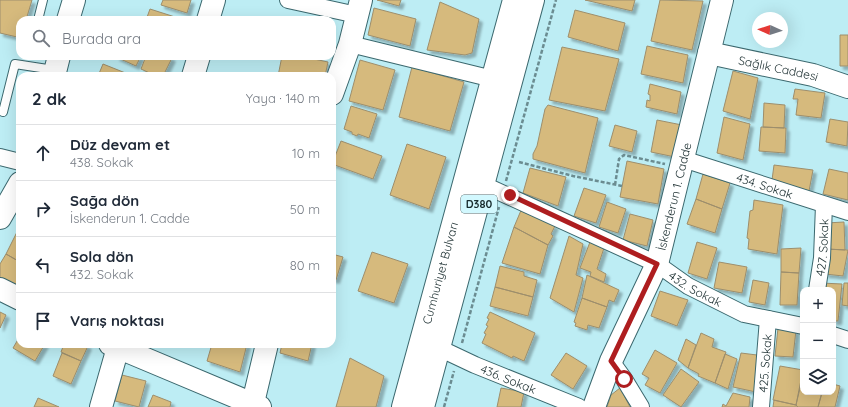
<!DOCTYPE html>
<html lang="tr">
<head>
<meta charset="utf-8">
<style>
  body { margin:0; font-family:Quicksand,sans-serif; background:#f2f2f3; color:#1f2937 }
  .controls { position:absolute; right:12px; bottom:12px; display:grid; overflow:hidden; border-radius:8px; box-shadow:0 4px 16px #0002 }
  .controls button { width:36px; height:36px; display:grid; place-items:center; padding:0; border:0; border-bottom:1px solid #e0e1e3; background:#fff; color:#1f2937; font:20px sans-serif }
  .compass { position:absolute; left:752px; top:12px; width:36px; height:36px; border-radius:50%; background:#fff; box-shadow:0 4px 16px #0002; rotate:273deg }
  .stop { position:absolute; width:12px; height:12px; margin:-9px; border:3px solid #ae1d1f; border-radius:50%; background:#fff }
  .stop.end { background:#ae1d1f; border-color:#fff; box-shadow:0 1px 4px #0008 }
  .list { margin:0; padding:0; list-style:none }
  h2 { display:flex; justify-content:space-between; align-items:center; height:52px; margin:0; padding:0 16px; font-size:17px }
  h2 small { font-size:13px; font-weight:400; color:#747a83 }
  .list li { display:grid; grid-template-columns:26px 1fr auto; gap:12px; align-items:center; box-sizing:border-box; height:56px; padding:0 16px; border-top:1px solid #e0e1e3 }
  .list b { display:block; font-size:15px; white-space:nowrap }
  .list p { margin:0; font-size:13px; white-space:nowrap; color:#747a83 }
  .list em { font-size:13px; font-style:normal; color:#747a83 }
  .icon { flex:none; width:22px; height:22px; fill:none; stroke:currentColor; stroke-width:2; stroke-linecap:round; stroke-linejoin:round }
  .map { position:relative; flex:none; width:848px; height:407px; overflow:hidden }
  .search { position:absolute; background:#fff; box-shadow:0 4px 16px #0002; left:16px; top:16px; width:320px; height:44px; display:flex; align-items:center; gap:10px; box-sizing:border-box; padding:0 14px; border-radius:12px; color:#747a83; font-size:15px }
  .panel { position:absolute; background:#fff; box-shadow:0 4px 16px #0002; left:16px; top:72px; width:320px; height:276px; border-radius:12px }
  .map>svg:first-child { display:block }
  .building { fill:#d6ba7d; stroke:#9d8e6c; filter:url(#shadow) }
  .lines { fill:none; stroke-linecap:round; stroke-linejoin:round }
  .lane-casing { stroke:#3b686e; stroke-width:10 }
  .street-casing { stroke:#3b686e; stroke-width:18 }
  .secondary-casing { stroke:#3b686e; stroke-width:24 }
  .primary-casing { stroke:#3b686e; stroke-width:24 }
  .path { stroke:#6b8c91; stroke-width:2.5; stroke-dasharray:4 2; stroke-linecap:butt }
  .lane { stroke:#fff; stroke-width:8 }
  .street { stroke:#fff; stroke-width:16 }
  .secondary { stroke:#fff; stroke-width:22 }
  .primary { stroke:#fff; stroke-width:22 }
  .route { stroke:#ae1d1f; stroke-width:5 }
  .labels { text-anchor:middle; dominant-baseline:central; stroke-width:3; stroke-linejoin:round; paint-order:stroke }
  .shield { fill:#d2f8fe; stroke:#50696c; stroke-width:1 }
  .shield-label { font-size:11px; font-weight:bold; fill:#192c2e }
  .street-label { font-size:12px; fill:#192c2e; stroke:#d2f8fe }
</style>
</head>
<body>
<div class="map">
<svg width="848" height="407" viewBox="0 0 848 407">
  <defs>
    <filter id="shadow"><feDropShadow dx="3.5" dy="3.5" stdDeviation="1" flood-color="#0004"/></filter>
  </defs>
  <rect width="100%" height="100%" fill="#bdedf4"/>
  <path class="building" d="M 0,0 L 32,0 L 26,20 L 20,20 L 20,30 L 17,37 L 0,33 Z
    M 163,0 L 191,0 L 187,13 L 161,5 Z
    M 377,0 L 401,0 L 399,6 Z
    M 585,0 L 635,0 L 632,11 Z
    M 660,0 L 703,1 L 692,50 L 651,41 Z
    M 440,2 L 479,19 L 472,53 L 465,55 L 427,50 Z
    M 374,8 L 416,19 L 410,46 L 368,35 Z
    M 150,9 L 175,17 L 174,20 L 146,20 Z
    M 575,10 L 625,23 L 618,51 L 568,37 Z
    M 840,35 L 848,35 L 848,66 L 840,66 Z
    M 647,46 L 688,55 L 683,83 L 641,74 Z
    M 562,47 L 619,59 L 605,111 L 549,100 Z
    M 117,56 L 141,56 L 136,66 L 116,57 Z
    M 146,56 L 168,56 L 172,58 L 163,76 L 156,76 L 141,69 Z
    M 282,56 L 300,56 L 328,62 L 325,76 L 278,76 Z
    M 360,60 L 395,70 L 383,110 L 349,101 Z
    M 103,64 L 133,76 L 98,76 Z
    M 412,67 L 464,82 L 450,131 L 399,117 Z
    M 733,71 L 758,78 L 750,119 L 723,111 Z
    M 650,84 L 681,92 L 677,114 L 646,107 L 647,100 L 650,101 L 650,95 L 648,94 Z
    M 795,89 L 825,93 L 821,118 L 796,115 L 798,99 L 793,99 Z
    M 764,103 L 785,105 L 784,128 L 763,127 Z
    M 548,105 L 598,118 L 585,173 L 533,159 L 533,154 L 537,146 L 545,109 Z
    M 351,106 L 377,114 L 369,138 L 358,134 L 357,136 L 352,134 L 352,132 L 344,129 Z
    M 724,117 L 750,124 L 743,160 L 717,153 Z
    M 830,119 L 848,122 L 847,146 L 826,142 Z
    M 657,120 L 682,125 L 675,157 L 651,152 Z
    M 615,125 L 637,131 L 632,152 L 609,146 Z
    M 761,127 L 786,128 L 785,153 L 759,151 Z
    M 341,141 L 382,156 L 373,179 L 332,164 Z
    M 407,144 L 446,157 L 429,209 L 390,195 Z
    M 627,161 L 664,169 L 658,204 L 620,197 Z
    M 774,165 L 813,170 L 809,191 L 772,180 Z
    M 530,168 L 566,177 L 558,206 L 523,193 Z
    M 829,169 L 848,173 L 848,200 L 823,194 Z
    M 703,174 L 730,183 L 722,209 L 696,199 Z
    M 584,188 L 606,195 L 596,223 L 574,216 Z
    M 696,199 L 722,209 L 715,233 L 687,224 Z
    M 754,200 L 783,205 L 777,254 L 748,249 L 749,239 L 747,238 L 750,211 L 753,210 Z
    M 607,202 L 626,209 L 618,233 L 599,227 Z
    M 522,208 L 555,226 L 551,234 L 553,236 L 548,245 L 514,227 Z
    M 630,214 L 653,220 L 647,246 L 623,240 Z
    M 844,222 L 845,250 L 826,249 L 826,223 Z
    M 514,227 L 548,245 L 540,274 L 502,263 Z
    M 17,232 L 20,234 L 20,262 L 6,254 Z
    M 569,236 L 583,244 L 576,275 L 583,278 L 574,312 L 550,298 Z
    M 590,242 L 604,248 L 597,269 L 606,274 L 604,282 L 590,276 L 591,272 L 580,268 Z
    M 697,242 L 717,248 L 707,279 L 688,273 Z
    M 801,248 L 799,273 L 781,272 L 781,249 Z
    M 826,249 L 848,250 L 843,276 L 825,274 Z
    M 372,252 L 408,264 L 394,303 L 358,291 Z
    M 6,254 L 20,262 L 20,291 L 0,280 L 0,264 Z
    M 332,254 L 343,257 L 336,280 L 332,279 Z
    M 719,262 L 747,267 L 742,293 L 714,288 Z
    M 500,266 L 524,272 L 524,276 L 537,280 L 533,297 L 495,287 Z
    M 781,272 L 799,273 L 797,305 L 780,305 Z
    M 587,275 L 619,290 L 614,302 L 609,300 L 607,307 L 582,298 Z
    M 753,280 L 769,283 L 765,305 L 749,302 Z
    M 821,283 L 842,284 L 838,321 L 833,321 L 833,290 L 821,290 Z
    M 844,283 L 848,283 L 848,306 L 842,305 Z
    M 495,287 L 533,297 L 528,316 L 490,306 Z
    M 660,291 L 688,300 L 677,326 L 651,316 Z
    M 582,298 L 607,307 L 599,328 L 588,325 L 587,330 L 575,326 L 576,323 L 574,322 Z
    M 0,312 L 6,315 L 0,328 Z
    M 490,312 L 535,333 L 524,361 L 513,356 L 512,358 L 482,343 L 486,334 L 484,333 L 488,326 L 486,325 L 489,319 L 487,318 Z
    M 778,328 L 796,330 L 793,357 L 775,356 Z
    M 701,333 L 714,339 L 712,347 L 726,352 L 715,383 L 698,376 L 699,374 L 688,368 Z
    M 20,336 L 20,344 L 45,344 L 35,361 L 13,348 Z
    M 686,339 L 696,345 L 688,368 L 678,360 Z
    M 64,344 L 84,344 L 88,346 L 81,361 L 61,352 Z
    M 212,344 L 247,344 L 240,372 L 207,361 Z
    M 282,344 L 312,344 L 308,361 L 280,353 Z
    M 655,350 L 677,363 L 660,393 L 645,385 L 649,378 L 642,374 Z
    M 62,353 L 81,361 L 71,384 L 53,376 Z
    M 566,353 L 587,366 L 573,389 L 551,375 Z
    M 741,353 L 757,355 L 756,392 L 733,387 Z
    M 725,354 L 737,359 L 728,389 L 715,383 Z
    M 350,358 L 384,376 L 376,407 L 336,407 Z
    M 780,366 L 803,370 L 796,405 L 773,400 Z
    M 681,369 L 699,382 L 681,407 L 663,395 Z
    M 122,375 L 146,381 L 139,407 L 115,401 Z
    M 833,384 L 840,386 L 835,407 L 818,407 L 822,392 L 833,392 Z
    M 501,388 L 524,392 L 521,407 L 497,407 Z
    M 620,388 L 630,407 L 607,407 L 611,395 Z
    M 800,388 L 803,388 L 803,392 L 822,393 L 818,407 L 798,407 L 796,405 Z
    M 733,393 L 750,397 L 749,407 L 722,407 L 723,404 L 726,406 Z
    M 153,395 L 171,402 L 170,407 L 148,407 Z
    M 38,398 L 59,407 L 34,407 Z
    M 774,400 L 796,405 L 798,407 L 773,407 Z"/>
  <g class="lines">
    <g class="lane-casing">
      <path id="lane" d="M 38,20 L 43,0
        M 3,112 L 15,64 L 54,70"/>
    </g>
    <g class="street-casing">
      <g id="street">
        <path d="M 288,0 L 357,15"/>
        <path d="M 350,44 L 493,79"/>
        <path d="M 0,157 L 20,162"/>
        <path id="s1" d="M 683,159 L 848,212"/>
        <path id="s2" d="M 484,185 L 657,264 L 688,286 L 744,314 L 803,326"/>
        <path id="s3" d="M 817,290 L 822,258 L 824,205"/>
        <path d="M 833,335 L 848,340"/>
        <path id="s4" d="M 439,348 L 475,365 L 579,407"/>
        <path d="M 611,361 L 624,379 L 641,407"/>
        <path id="s5" d="M 761,407 L 768,319"/>
      </g>
    </g>
    <g class="secondary-casing">
      <g id="secondary">
        <path d="M 68,20 L 74,0"/>
        <path d="M 208,20 L 214,0"/>
        <path id="s6" d="M 709,53 L 813,75 L 848,87"/>
        <path d="M 54,76 L 59,56"/>
        <path d="M 193,76 L 199,56"/>
        <path d="M 332,94 L 350,44 L 361,0"/>
        <path d="M 0,218 L 20,183"/>
        <path d="M 0,289 L 20,299"/>
        <path d="M 110,344 L 260,407"/>
        <path d="M 101,407 L 119,344"/>
        <path d="M 252,407 L 267,344"/>
        <path id="s7" d="M 594,407 L 611,361 L 657,264 L 722,0"/>
      </g>
    </g>
    <g class="primary-casing">
      <g id="primary">
        <path id="s8" d="M 403,407 L 514,0"/>
        <path d="M 423,407 L 533,0"/>
      </g>
    </g>
    <path class="path" d="M 519,162 L 573,176 L 622,186
      M 506,181 L 556,0
      M 615,185 L 619,159 L 624,155 L 665,164
      M 462,343 L 499,207
      M 444,407 L 454,371"/>
    <use href="#lane" class="lane"/>
    <use href="#street" class="street"/>
    <use href="#secondary" class="secondary"/>
    <use href="#primary" class="primary"/>
  </g>
  <g class="lines">
    <path class="route" d="M 510,195 L 657,264 L 611,361 L 624,379"/>
  </g>
  <g class="labels">
    <rect class="shield" x="461" y="195" width="36" height="18" rx="3"/>
    <g class="shield-label">
      <text x="479" y="204">D380</text>
    </g>
    <g class="street-label">
      <text stroke="none"><textPath href="#s6" startOffset="71">Sağlık Caddesi</textPath></text>
      <text stroke="none"><textPath href="#s1" startOffset="86">434. Sokak</textPath></text>
      <text stroke="none"><textPath href="#s7" startOffset="226">İskenderun 1. Cadde</textPath></text>
      <text stroke="none"><textPath href="#s3" startOffset="43">427. Sokak</textPath></text>
      <text stroke="none"><textPath href="#s8" startOffset="139">Cumhuriyet Bulvarı</textPath></text>
      <text stroke="none"><textPath href="#s2" startOffset="236">432. Sokak</textPath></text>
      <text stroke="none"><textPath href="#s5" startOffset="44">425. Sokak</textPath></text>
      <text stroke="none"><textPath href="#s4" startOffset="76">436. Sokak</textPath></text>
    </g>
  </g>
</svg>
<div class="controls">
<button>+</button>
<button>−</button>
<button><svg class="icon" aria-label="layers" viewBox="0 0 24 24"><path d="M12 4l9 5-9 5-9-5zM3 14l9 5 9-5"/></svg></button>
</div>
<svg class="compass" viewBox="-18 -18 36 36"><path d="M0-13l5 13h-10z" fill="#e53935"/><path d="M0 13l5-13h-10z" fill="#747a83"/></svg>
<div class="stop" style="left:624px;top:379px"></div>
<div class="stop end" style="left:510px;top:195px"></div>
<div class="search"><svg class="icon" aria-label="search" viewBox="0 0 24 24"><circle cx="10" cy="10" r="6"/><path d="M15 15l6 6"/></svg>Burada ara</div>
<section class="panel">
<h2>2 dk<small>Yaya · 140 m</small></h2>
<ul class="list">
<li><svg class="icon" aria-label="ahead" viewBox="0 0 24 24"><path d="M12 20V5M6 11l6-6 6 6"/></svg><div><b>Düz devam et</b><p>438. Sokak</p></div><em>10 m</em></li>
<li><svg class="icon" aria-label="right" viewBox="0 0 24 24"><path d="M7 20v-9h11M14 6l5 5-5 5"/></svg><div><b>Sağa dön</b><p>İskenderun 1. Cadde</p></div><em>50 m</em></li>
<li><svg class="icon" aria-label="left" viewBox="0 0 24 24"><path d="M17 20v-9H6M10 6l-5 5 5 5"/></svg><div><b>Sola dön</b><p>432. Sokak</p></div><em>80 m</em></li>
<li><svg class="icon" aria-label="arrive" viewBox="0 0 24 24"><path d="M6 21V4h12l-3 4 3 4H6"/></svg><div><b>Varış noktası</b></div></li>
</ul>
</section>
</div>
</body>
</html>
